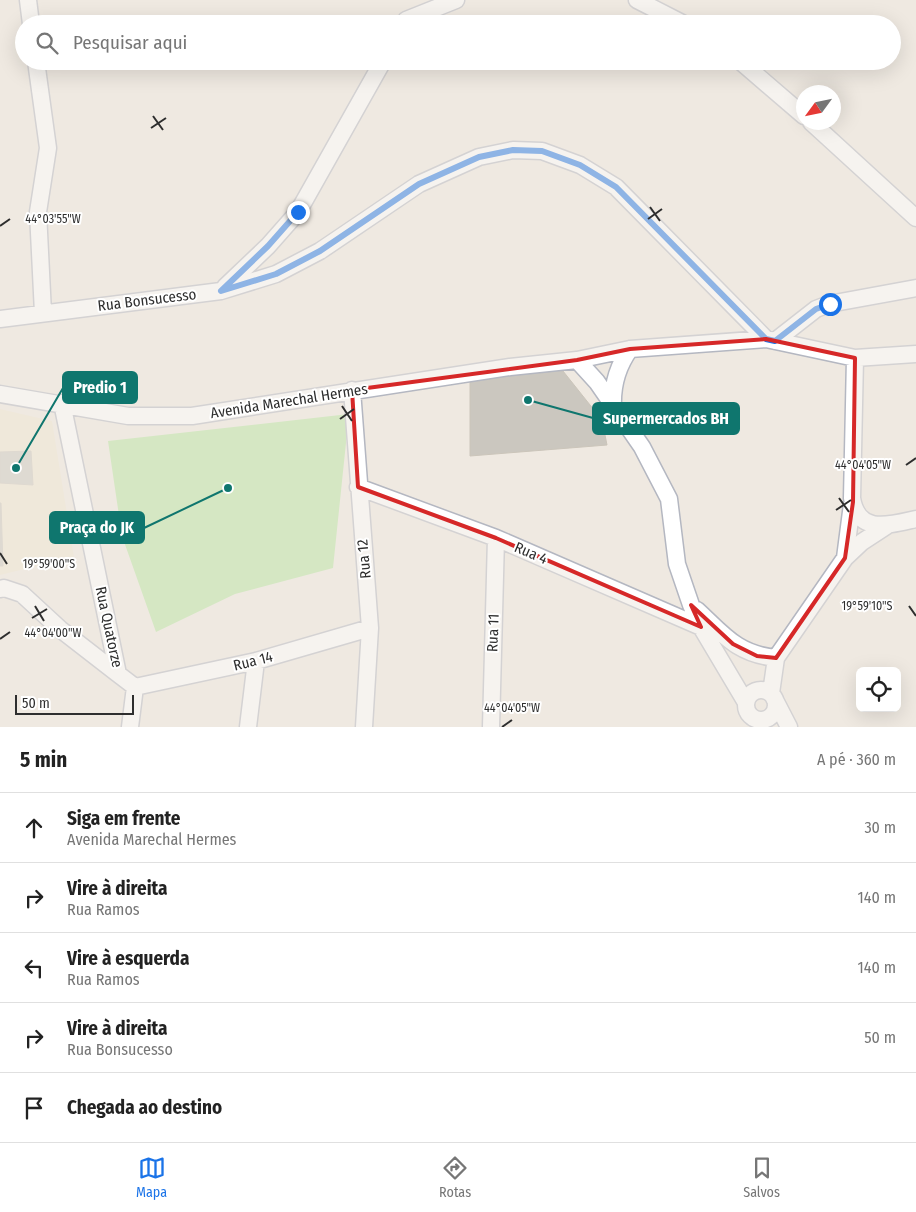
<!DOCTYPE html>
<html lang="pt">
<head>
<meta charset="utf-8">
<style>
  body { margin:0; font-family:"Fira Sans Condensed",sans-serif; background:#f6f6f6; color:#222 }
  .controls { position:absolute; right:15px; bottom:15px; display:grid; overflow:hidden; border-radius:8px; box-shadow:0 5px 20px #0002 }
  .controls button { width:45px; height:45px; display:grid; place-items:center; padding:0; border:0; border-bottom:1px solid #e0e0e0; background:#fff; color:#222; font:25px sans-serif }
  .compass { position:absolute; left:796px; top:85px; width:45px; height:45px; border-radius:50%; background:#fff; box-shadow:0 5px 20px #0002; rotate:237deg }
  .scale { position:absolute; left:15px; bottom:12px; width:119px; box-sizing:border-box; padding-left:5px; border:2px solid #2e2e2e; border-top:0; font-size:14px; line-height:18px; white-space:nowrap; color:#2e2e2e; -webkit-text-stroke:4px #fff; paint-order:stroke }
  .stop { position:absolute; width:15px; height:15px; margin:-11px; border:4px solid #1a73e8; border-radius:50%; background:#fff }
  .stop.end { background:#1a73e8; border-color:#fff; box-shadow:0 1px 5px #0008 }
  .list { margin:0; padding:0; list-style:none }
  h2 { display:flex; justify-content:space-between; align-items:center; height:65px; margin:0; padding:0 20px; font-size:21px }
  h2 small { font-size:16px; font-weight:400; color:#767676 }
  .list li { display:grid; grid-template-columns:32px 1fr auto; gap:15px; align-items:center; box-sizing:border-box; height:70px; padding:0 20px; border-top:1px solid #e0e0e0 }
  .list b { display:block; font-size:19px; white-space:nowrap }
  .list p { margin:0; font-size:16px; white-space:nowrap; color:#767676 }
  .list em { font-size:16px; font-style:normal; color:#767676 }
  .icon { flex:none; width:28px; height:28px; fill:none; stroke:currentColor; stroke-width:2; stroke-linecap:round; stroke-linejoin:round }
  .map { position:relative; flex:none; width:916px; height:727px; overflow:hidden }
  .search { position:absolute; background:#fff; box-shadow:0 5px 20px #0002; left:15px; right:15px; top:15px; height:55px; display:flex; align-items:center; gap:12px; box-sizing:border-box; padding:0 18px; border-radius:28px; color:#767676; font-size:19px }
  .sheet { height:415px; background:#fff }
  nav { display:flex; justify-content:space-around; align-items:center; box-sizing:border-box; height:70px; border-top:1px solid #e0e0e0; background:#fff; font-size:14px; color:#767676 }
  nav a { display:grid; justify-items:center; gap:2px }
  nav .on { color:#1a73e8 }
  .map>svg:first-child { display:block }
  .education { fill:#f0e6d1 }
  .green { fill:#b6e59e }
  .building { fill:#cbc7bf; stroke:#cbc5ba }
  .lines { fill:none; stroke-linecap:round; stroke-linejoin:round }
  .minor-casing { stroke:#b4b7c1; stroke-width:19 }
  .minor { stroke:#fff; stroke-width:16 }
  .route { stroke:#1a73e8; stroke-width:6 }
  .marked { fill:none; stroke:#d62828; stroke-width:4; stroke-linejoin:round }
  .ticks { fill:none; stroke:#2e2e2e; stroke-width:2 }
  .labels { text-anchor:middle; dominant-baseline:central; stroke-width:4; stroke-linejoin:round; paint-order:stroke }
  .street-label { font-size:15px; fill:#2e2e2e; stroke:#fff }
  .ticks-label { font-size:12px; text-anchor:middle; fill:#2e2e2e; stroke:#fff; stroke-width:4; stroke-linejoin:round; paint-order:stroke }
  .leader { fill:none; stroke:#0f766e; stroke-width:2 }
  .callout-dot { fill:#0f766e; stroke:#fff; stroke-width:2 }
  .callout { fill:#0f766e; stroke:#0f766e; stroke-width:2 }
  .callout-label { font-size:16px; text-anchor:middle; font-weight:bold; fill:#fff }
</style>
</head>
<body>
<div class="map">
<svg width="916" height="727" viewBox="0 0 916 727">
  <rect width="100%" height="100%" fill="#efe9e1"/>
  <path class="education" d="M 0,409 L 52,421 L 74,557 L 0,575 Z"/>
  <path class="green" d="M 349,414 L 333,568 L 235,594 L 156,632 L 122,536 L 108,441 Z"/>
  <path class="building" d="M 559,366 L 602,420 L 607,445 L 470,456 L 470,380 Z
    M 31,451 L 33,485 L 0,483 L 0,452 Z
    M 0,503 L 1,503 L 3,566 L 0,566 Z"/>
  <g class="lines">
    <g class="minor-casing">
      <path id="minor" d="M 28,0 L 31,24
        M 637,0 L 684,24
        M 406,20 L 456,0
        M 36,61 L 48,148 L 38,212 L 43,313
        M 740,61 L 804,116
        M 811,122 L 916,218
        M 225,287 L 268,246 L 298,212 L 383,61
        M 0,319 L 221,291 L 276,274 L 320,251 L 419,184 L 479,157 L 513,150 L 542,151 L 580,165 L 616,187 L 766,339
        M 775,341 L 816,309 L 829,304 L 916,288
        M 855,358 L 852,498 C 858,535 889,525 916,519
        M 577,360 L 597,382 L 642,447 L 669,499 L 677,564 L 691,605 L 701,627 L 745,701
        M 352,390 L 370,628 L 364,727
        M 0,394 L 128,416 L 192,416 L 510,367 L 577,360 L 630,349 L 766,339 L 855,358 L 916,354
        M 62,403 L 118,674 L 135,687 L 130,727
        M 613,407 C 612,385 617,367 630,349
        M 358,487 L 496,538 L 701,627
        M 845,558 L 862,542 L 888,525
        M 0,589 L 4,588 L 22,594 L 60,629 L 118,674
        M 697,610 C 724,635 737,654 776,658
        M 135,687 L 256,661 L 370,628
        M746 705a15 15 0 1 1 30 0a15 15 0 1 1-30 0Z
        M 771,693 L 776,658 L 845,558 L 852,504
        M 774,698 L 789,727
        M 248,727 L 256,661
        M 491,727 L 496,538"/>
    </g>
    <use href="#minor" class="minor"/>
  </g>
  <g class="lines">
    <path class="route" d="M 298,212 L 268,246 L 221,291 L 276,274 L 320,251 L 419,184 L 479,157 L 513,150 L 542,151 L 580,165 L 616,187 L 766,339 L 775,341 L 816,309 L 830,304"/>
  </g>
  <path d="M0 0H916V727H0ZM 766,339 L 855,358 L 853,502 L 845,558 L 776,658 L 757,656 L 733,644 L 691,605 L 701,627 L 496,538 L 358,487 L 352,390 L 577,360 L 630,349 Z" fill="#efe9e1" fill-opacity=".55" fill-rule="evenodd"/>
  <path class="marked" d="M 766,339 L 855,358 L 853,502 L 845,558 L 776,658 L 757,656 L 733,644 L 691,605 L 701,627 L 496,538 L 358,487 L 352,390 L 577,360 L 630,349 Z"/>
  <path class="ticks" d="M 153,116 L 163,130M 151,128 L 166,118M 650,207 L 660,221M 648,219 L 662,209M 0,226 L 10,219M 342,406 L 352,421M 340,419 L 354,409M 906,465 L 916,458M 839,498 L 849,512M 836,510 L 851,500M 0,553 L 7,564M 35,606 L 44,621M 909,606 L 916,616M 32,618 L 47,609M 0,639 L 10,632M 502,727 L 512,720"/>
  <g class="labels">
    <g class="street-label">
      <text transform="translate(147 300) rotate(-7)">Rua Bonsucesso</text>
      <text transform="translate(289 401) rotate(-9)">Avenida Marechal Hermes</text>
      <text transform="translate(531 553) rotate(23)">Rua 4</text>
      <text transform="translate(364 559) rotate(-95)">Rua 12</text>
      <text transform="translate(109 627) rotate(78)">Rua Quatorze</text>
      <text transform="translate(493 633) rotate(-88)">Rua 11</text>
      <text transform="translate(253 661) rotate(-14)">Rua 14</text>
    </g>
  </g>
  <g class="ticks-label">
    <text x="53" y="223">44°03'55"W</text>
    <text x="863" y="469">44°04'05"W</text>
    <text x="49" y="568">19°59'00"S</text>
    <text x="867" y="610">19°59'10"S</text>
    <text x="53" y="637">44°04'00"W</text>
    <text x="512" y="712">44°04'05"W</text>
  </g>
  <path class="leader" d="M16 468L63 388M528 400L593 418M228 488L144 528"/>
  <g class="callout-dot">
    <circle cx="16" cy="468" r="5"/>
    <circle cx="528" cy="400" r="5"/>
    <circle cx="228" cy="488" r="5"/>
  </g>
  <g class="callout">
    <rect x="63" y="372" width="74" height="31" rx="5"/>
    <rect x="593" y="403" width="146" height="31" rx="5"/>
    <rect x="50" y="512" width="94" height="31" rx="5"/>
  </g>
  <g class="callout-label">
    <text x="100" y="393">Predio 1</text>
    <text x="666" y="424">Supermercados BH</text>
    <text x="97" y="533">Praça do JK</text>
  </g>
</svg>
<div class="controls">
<button><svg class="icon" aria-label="locate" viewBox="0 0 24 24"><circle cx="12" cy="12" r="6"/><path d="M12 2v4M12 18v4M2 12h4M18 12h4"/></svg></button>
</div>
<svg class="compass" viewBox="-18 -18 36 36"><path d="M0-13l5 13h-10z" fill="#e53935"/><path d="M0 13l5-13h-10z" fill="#767676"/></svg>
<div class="scale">50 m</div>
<div class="stop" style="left:830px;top:304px"></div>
<div class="stop end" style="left:298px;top:212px"></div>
<div class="search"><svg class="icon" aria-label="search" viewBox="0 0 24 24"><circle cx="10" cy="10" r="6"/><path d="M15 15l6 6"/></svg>Pesquisar aqui</div>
</div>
<section class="sheet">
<h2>5 min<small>A pé · 360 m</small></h2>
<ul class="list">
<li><svg class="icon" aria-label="ahead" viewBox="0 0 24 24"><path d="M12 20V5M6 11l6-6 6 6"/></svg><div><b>Siga em frente</b><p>Avenida Marechal Hermes</p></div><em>30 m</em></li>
<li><svg class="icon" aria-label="right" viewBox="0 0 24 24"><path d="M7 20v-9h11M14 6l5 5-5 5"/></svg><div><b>Vire à direita</b><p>Rua Ramos</p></div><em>140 m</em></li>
<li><svg class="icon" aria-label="left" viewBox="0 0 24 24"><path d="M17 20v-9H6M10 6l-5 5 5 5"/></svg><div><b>Vire à esquerda</b><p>Rua Ramos</p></div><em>140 m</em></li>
<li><svg class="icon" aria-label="right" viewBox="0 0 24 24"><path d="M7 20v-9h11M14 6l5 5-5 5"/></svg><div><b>Vire à direita</b><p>Rua Bonsucesso</p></div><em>50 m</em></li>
<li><svg class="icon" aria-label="arrive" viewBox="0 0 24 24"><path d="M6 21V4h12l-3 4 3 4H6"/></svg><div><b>Chegada ao destino</b></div></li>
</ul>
</section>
<nav>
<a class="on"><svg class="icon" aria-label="map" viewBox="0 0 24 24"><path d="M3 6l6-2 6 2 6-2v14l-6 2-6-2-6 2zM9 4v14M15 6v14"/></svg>Mapa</a>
<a><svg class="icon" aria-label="directions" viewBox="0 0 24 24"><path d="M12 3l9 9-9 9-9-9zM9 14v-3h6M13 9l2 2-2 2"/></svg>Rotas</a>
<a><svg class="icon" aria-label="saved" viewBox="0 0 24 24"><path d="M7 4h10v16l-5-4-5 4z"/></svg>Salvos</a>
</nav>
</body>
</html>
